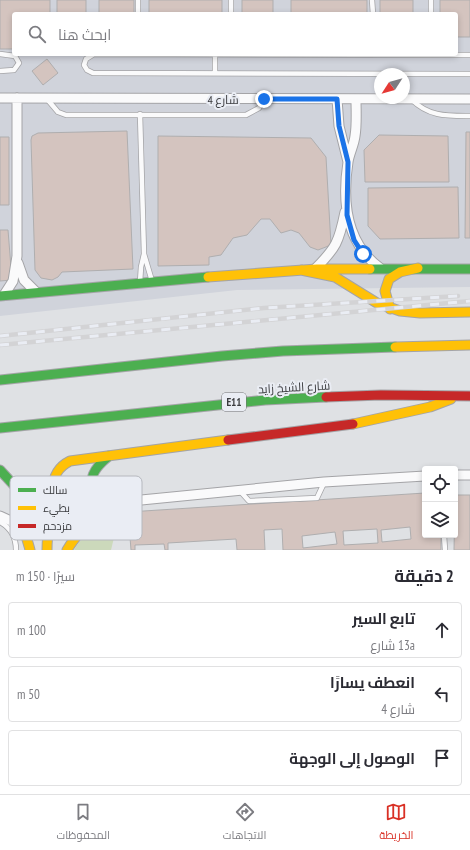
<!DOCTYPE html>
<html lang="ar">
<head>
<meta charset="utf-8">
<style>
  body { margin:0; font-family:"PT Sans Narrow",Cairo,sans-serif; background:#f2f2f3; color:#2b2b33; direction:rtl }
  .controls { position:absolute; right:12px; bottom:12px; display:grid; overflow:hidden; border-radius:4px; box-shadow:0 2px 6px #0003 }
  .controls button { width:36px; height:36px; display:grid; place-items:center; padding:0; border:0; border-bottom:1px solid #e1e1e2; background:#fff; color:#2b2b33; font:20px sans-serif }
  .compass { position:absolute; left:374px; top:68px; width:36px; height:36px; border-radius:50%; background:#fff; box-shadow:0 2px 6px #0003; rotate:234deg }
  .stop { position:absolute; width:12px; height:12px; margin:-9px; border:3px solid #1a73e8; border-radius:50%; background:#fff }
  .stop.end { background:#1a73e8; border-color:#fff; box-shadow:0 1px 4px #0008 }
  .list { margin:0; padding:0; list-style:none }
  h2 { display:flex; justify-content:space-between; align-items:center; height:52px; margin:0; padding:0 16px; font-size:17px }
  h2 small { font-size:13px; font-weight:400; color:#7c7c81 }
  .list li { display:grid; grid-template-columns:26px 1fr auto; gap:12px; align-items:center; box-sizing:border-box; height:56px; margin:0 8px 8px; padding:0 8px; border:1px solid #e1e1e2; border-radius:4px }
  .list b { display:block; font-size:15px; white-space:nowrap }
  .list p { margin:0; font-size:13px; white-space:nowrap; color:#7c7c81 }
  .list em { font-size:13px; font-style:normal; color:#7c7c81 }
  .icon { flex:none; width:22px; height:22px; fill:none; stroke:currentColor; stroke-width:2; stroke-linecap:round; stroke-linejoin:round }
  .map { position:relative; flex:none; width:470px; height:550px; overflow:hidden; direction:ltr }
  .search { position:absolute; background:#fff; box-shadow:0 2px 6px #0003; left:12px; right:12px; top:12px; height:44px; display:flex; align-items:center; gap:10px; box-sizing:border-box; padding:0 14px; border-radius:4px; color:#7c7c81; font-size:15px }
  .sheet { height:244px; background:#fff }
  nav { display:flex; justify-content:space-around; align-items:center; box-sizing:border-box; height:56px; border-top:1px solid #e1e1e2; background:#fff; font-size:11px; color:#7c7c81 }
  nav a { display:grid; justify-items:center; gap:2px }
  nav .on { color:#d93025 }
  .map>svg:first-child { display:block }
  .built { fill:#d0d3db; fill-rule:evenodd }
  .green { fill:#ccd9bb }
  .building { fill:#d4c4bf; stroke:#afaeaf; fill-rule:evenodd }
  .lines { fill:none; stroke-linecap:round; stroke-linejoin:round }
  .lane-casing { stroke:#a4a4a7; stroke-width:6 }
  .street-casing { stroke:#a4a4a7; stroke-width:11 }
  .fast-casing { stroke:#a4a4a7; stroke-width:11 }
  .slow-casing { stroke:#a4a4a7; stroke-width:11 }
  .jam-casing { stroke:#a4a4a7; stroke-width:11 }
  .lane { stroke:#fafafb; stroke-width:4.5 }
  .street { stroke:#fafafb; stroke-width:9 }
  .fast { stroke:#4caf50; stroke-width:9 }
  .slow { stroke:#ffc107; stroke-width:9 }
  .jam { stroke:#c62828; stroke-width:9 }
  .rail-casing { stroke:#d3d3d5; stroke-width:4.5 }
  .rail { stroke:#eaedf4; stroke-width:3; stroke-dasharray:9; stroke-linecap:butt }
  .route { stroke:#1a73e8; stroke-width:5 }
  .labels { text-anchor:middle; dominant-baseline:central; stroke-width:4; stroke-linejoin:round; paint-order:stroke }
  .shield { fill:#eaedf4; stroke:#707175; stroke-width:1 }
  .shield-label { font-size:11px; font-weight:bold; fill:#3b3c3f }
  .street-label { font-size:12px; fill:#3b3c3f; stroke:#eaedf4 }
  .key { fill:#eaedf4; stroke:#b6b8be; stroke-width:1 }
  .key-label { font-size:11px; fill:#3b3c3f }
</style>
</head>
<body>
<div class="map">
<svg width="470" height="550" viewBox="0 0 470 550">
  <rect width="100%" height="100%" fill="#dfe1e4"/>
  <path class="built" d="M 0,0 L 470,0 L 470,287 L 237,290 L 0,316 ZM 14,14 L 456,14 L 456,54 L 14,54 ZM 380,74 L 404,74 L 404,98 L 380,98 Z"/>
  <path class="green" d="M 119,517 L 111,550 L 74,550 C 84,533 100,521 119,517 Z"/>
  <path class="building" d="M 0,0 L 50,0 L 50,14 L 14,14 L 14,49 L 0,49 Z
    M 57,0 L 86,0 L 86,14 L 57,14 Z
    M 99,0 L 134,0 L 134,14 L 99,14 Z
    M 149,0 L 222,0 L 222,14 L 149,14 Z
    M 242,0 L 273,0 L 273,14 L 242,14 Z
    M 291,0 L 367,0 L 367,14 L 291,14 Z
    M 380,0 L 413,0 L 413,14 L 380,14 Z
    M 440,0 L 470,0 L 470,37 L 456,37 L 456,14 L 440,14 Z
    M 47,59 L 58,73 L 43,85 L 32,71 Z
    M 127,131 L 133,269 L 62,272 L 58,277 L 52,280 L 41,278 L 35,270 L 31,140 L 32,136 L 38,133 Z
    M 466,132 L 470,132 L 470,238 L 465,238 Z
    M 379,135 L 448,136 L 449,182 L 365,182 L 364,150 Z
    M 158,136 L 311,138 L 326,157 L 331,245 L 318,250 L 310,247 L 299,233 L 291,230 L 281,233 L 270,219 L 261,219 L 247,235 L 233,238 L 221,255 L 209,257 L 209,265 L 158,266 Z
    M 0,137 L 9,137 L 9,205 L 0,205 Z
    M 458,187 L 459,238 L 380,239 L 368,226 L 368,188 Z
    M 0,230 L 8,230 L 12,280 L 0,281 Z
    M 425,493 L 425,535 L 441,535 L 441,550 L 283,550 L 282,529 L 264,530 L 265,550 L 237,550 L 236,539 L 168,543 L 168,550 L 165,550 L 164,544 L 135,545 L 135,550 L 131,550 L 128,512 ZM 410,527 L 411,539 L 382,542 L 381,530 ZM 377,529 L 378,543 L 344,545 L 343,531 ZM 335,532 L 337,544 L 303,548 L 302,536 Z
    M 455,495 L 470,495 L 470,550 L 454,550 Z"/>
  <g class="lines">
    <g class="lane-casing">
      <path id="lane" d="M 231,0 L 231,14
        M 372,0 L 373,14
        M 431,0 L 431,14
        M 138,14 L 138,0
        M 0,54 L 15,56 L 19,63 L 14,70 L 0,71
        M 470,55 L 94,54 L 86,59 L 84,65 L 87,70 L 93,73 L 470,74
        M 215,73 L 215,55
        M 47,99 L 58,112 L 66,115 L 246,115 L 259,108 L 264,99
        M 411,99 C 429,117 447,116 470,116
        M 144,254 L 152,281
        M 140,282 L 141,267 L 144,254 L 140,114
        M 240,491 L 249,501 L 317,498 L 324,483
        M 0,522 C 11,528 16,538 16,550
        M 444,535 L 445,550"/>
    </g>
    <g class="street-casing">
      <path id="street" d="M 0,98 L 470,99
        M 337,99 L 339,126 L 348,162
        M 356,99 C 356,111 357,124 355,136 C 354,145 349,154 348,162 C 342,201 346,243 380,268
        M 18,263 L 24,280 L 36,292
        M 315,269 C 336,248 339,242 345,212
        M 4,295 L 13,281 L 17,256 L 17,98
        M 455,475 L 470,475
        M 131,501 L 324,482 L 425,476
        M 0,516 L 11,521 L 27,537"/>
    </g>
    <g class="fast-casing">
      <path id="fast" d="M 370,269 L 470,269
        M 0,296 L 208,277
        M 0,380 L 222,356 L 283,351 L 395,347
        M 0,428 L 265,400 L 326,397
        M 109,456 C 75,483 97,501 131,501
        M 0,470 L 22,494"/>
    </g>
    <g class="slow-casing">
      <path id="slow" d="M 301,270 L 335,277 L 377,303 L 400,311 L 420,313 L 470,312
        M 208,277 L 317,269 L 370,269
        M 390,309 L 385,291 L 389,279 L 400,272 L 418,268
        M 395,347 L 470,345
        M 353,424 L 430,407 L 451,399
        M 53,490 C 53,476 58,467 70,461 L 228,440
        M 30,550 C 27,537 16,511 20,499 C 28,475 59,486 61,507 C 62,516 54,521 50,529 C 47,535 47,543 47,550
        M 67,550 C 81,526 101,512 127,502"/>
    </g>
    <g class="jam-casing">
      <path id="jam" d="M 326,397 L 381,395 L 470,396
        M 228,440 L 353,424"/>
    </g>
    <use href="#lane" class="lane"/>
    <use href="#street" class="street"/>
    <use href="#fast" class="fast"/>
    <use href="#slow" class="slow"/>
    <use href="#jam" class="jam"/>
    <g class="rail-casing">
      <path id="rail" d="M 0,336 L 264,308 L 458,296
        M 0,345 L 470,301"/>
    </g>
    <use href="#rail" class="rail"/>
  </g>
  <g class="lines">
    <path class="route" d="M 264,99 L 337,99 L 339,126 L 348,162 L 347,215 L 354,240 L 363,254"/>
  </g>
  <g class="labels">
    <rect class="shield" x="222" y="393" width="24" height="18" rx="3"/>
    <g class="shield-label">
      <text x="234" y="402">E11</text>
    </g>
    <g class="street-label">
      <text x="223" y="99">شارع 4</text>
      <text transform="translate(294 387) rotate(-3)">شارع الشيخ زايد</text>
    </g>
  </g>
  <rect x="10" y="476" width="132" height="64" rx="6" class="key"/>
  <rect x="18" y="488" width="18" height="4" fill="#4caf50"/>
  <rect x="18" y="506" width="18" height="4" fill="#ffc107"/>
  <rect x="18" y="524" width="18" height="4" fill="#c62828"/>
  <g class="key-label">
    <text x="43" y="494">سالك</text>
    <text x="43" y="512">بطيء</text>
    <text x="43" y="530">مزدحم</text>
  </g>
</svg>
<div class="controls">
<button><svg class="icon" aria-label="locate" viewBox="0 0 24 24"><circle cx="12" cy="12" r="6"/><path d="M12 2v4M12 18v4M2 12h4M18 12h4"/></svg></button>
<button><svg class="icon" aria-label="layers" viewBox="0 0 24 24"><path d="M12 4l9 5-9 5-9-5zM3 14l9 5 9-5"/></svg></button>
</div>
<svg class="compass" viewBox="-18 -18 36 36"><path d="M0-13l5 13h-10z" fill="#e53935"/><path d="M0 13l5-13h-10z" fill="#7c7c81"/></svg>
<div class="stop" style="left:363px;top:254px"></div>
<div class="stop end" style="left:264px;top:99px"></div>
<div class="search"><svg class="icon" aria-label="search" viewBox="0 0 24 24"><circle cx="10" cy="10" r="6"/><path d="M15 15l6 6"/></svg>ابحث هنا</div>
</div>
<section class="sheet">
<h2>2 دقيقة<small>سيرًا · 150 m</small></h2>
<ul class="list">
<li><svg class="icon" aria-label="ahead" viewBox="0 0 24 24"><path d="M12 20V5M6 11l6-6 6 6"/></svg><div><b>تابع السير</b><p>13a شارع</p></div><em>100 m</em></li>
<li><svg class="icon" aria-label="left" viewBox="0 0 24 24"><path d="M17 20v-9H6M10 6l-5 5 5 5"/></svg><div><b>انعطف يسارًا</b><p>شارع 4</p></div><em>50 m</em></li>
<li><svg class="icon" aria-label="arrive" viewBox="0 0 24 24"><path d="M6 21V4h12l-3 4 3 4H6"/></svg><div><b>الوصول إلى الوجهة</b></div></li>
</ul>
</section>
<nav>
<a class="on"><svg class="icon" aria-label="map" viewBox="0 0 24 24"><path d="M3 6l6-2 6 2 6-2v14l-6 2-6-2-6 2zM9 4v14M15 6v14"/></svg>الخريطة</a>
<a><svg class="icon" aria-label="directions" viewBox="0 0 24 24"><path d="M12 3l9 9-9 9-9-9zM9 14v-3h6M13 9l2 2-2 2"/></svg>الاتجاهات</a>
<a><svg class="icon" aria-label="saved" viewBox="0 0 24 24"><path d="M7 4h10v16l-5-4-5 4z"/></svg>المحفوظات</a>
</nav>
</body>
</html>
